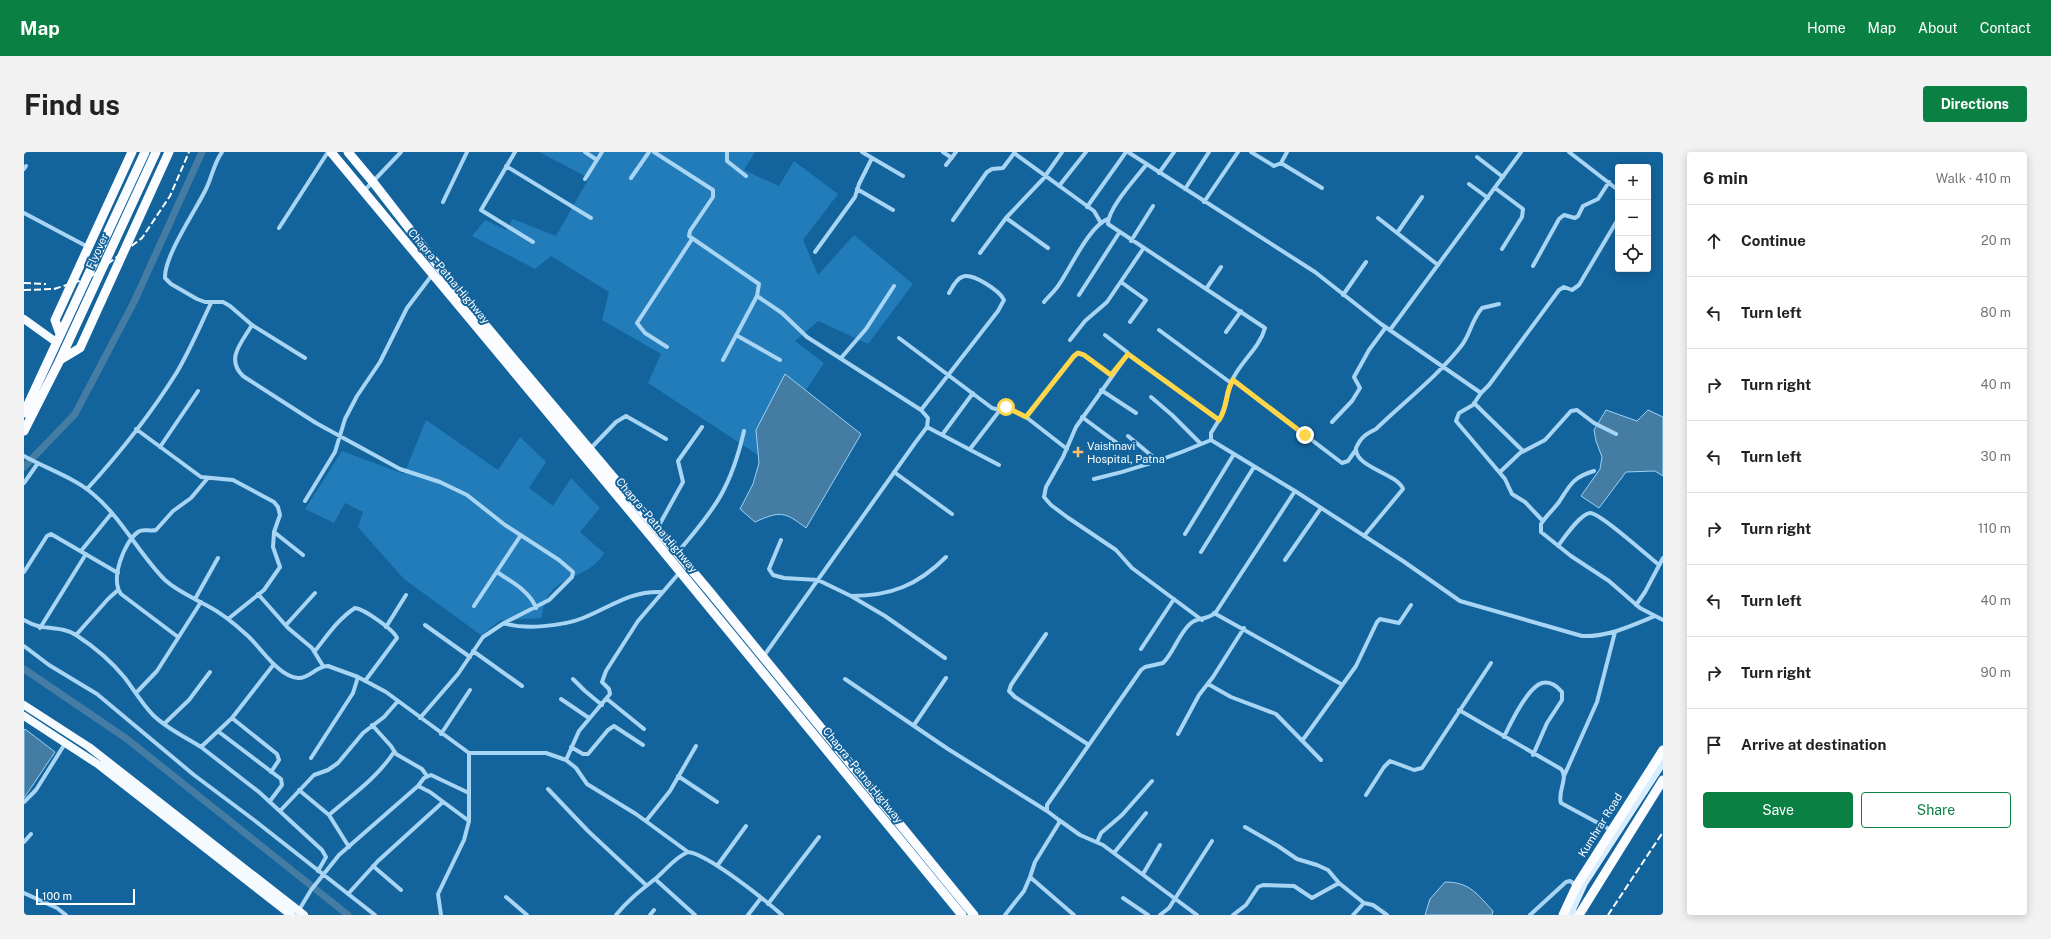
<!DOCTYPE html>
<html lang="en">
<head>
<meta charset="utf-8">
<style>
  body { margin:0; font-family:"Public Sans",sans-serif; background:#f2f2f2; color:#222 }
  .controls { position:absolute; right:12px; top:12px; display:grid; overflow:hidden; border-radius:4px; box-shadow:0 2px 10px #0003 }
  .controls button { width:36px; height:36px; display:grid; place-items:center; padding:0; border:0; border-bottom:1px solid #e0e0e0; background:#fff; color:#222; font:20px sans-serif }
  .scale { position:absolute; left:12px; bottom:10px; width:99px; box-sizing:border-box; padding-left:4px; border:2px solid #fff; border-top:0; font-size:11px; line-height:14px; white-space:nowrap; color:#fff; -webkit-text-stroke:3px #13639c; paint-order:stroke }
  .stop { position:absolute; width:12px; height:12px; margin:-9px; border:3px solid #ffd54a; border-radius:50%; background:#fff }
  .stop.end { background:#ffd54a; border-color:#fff; box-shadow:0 1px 4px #0008 }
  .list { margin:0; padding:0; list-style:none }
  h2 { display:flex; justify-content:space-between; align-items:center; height:52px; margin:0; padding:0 16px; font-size:17px }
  h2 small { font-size:13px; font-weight:400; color:#767676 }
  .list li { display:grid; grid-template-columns:26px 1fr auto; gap:12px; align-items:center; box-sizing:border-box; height:72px; padding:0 16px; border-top:1px solid #e0e0e0 }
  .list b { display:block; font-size:15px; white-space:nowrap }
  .list em { font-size:13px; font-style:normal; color:#767676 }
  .actions { display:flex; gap:8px; padding:12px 16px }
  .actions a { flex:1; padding:9px 0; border:1px solid #0b8043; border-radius:4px; text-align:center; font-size:14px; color:#0b8043 }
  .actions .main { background:#0b8043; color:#fff }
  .icon { flex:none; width:22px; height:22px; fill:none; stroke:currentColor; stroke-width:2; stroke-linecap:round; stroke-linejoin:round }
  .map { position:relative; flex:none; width:1639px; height:763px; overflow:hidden; border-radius:4px }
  header { display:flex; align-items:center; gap:24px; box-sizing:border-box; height:56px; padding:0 20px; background:#0b8043; color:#fff }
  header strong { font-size:19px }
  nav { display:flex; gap:22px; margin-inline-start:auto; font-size:14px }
  .intro { display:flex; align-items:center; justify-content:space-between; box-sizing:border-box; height:96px; padding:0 24px }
  h1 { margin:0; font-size:28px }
  .button { padding:10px 18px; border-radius:4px; background:#0b8043; color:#fff; font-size:14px; font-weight:700 }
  main { display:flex; gap:24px; padding:0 24px }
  aside { flex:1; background:#fff; border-radius:4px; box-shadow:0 2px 10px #0003 }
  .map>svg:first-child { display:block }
  .green { fill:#227cb9 }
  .water { fill:#457ca4; stroke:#9ad3f7 }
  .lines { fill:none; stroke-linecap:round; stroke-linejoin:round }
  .canal { stroke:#457ca4; stroke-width:7 }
  .minor { stroke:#a8d5f4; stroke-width:4 }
  .secondary { stroke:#d8edfd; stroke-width:8 }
  .primary { stroke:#f5faff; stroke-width:8 }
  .trunk { stroke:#fafcff; stroke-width:9 }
  .rail { stroke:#fff; stroke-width:2; stroke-dasharray:7 3; stroke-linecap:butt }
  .route { stroke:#ffd54a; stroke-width:5 }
  .poi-dot { fill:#ffbf6b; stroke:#13639c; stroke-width:1.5 }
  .labels { text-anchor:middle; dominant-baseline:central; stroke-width:4; stroke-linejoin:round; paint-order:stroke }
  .street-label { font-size:11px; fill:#fff; stroke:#13639c }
  .poi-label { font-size:11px; fill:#fff; stroke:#13639c; text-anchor:start }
</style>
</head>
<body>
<header>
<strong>Map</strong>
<nav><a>Home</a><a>Map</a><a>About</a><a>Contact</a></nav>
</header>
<div class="intro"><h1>Find us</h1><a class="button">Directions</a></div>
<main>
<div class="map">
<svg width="1639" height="763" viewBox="0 0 1639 763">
  <rect width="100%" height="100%" fill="#13639c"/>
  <path class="green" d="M 515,0 L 731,0 L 720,18 L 755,34 L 770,9 L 814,42 L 779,88 L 794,123 L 830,83 L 889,132 L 844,192 L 794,169 L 771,189 L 800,211 L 782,238 L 761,222 L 732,278 L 734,303 L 624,231 L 637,202 L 578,168 L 585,140 L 527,104 L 511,117 L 448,84 L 461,68 L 482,78 L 489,67 L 532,84 L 565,26 Z
    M 402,268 L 474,318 L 496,285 L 522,310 L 505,336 L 529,354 L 547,326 L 576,356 L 556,380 L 580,401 C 562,432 522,419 518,466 L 477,468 L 457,483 L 380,427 L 334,375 L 339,360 L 321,351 L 310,371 L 281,357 L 318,299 L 380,322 Z"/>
  <path class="water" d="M 761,222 L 837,282 L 782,376 C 760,359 756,359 731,370 L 716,357 L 729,332 L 735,311 L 732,278 Z
    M 1582,258 L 1613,269 L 1624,258 L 1639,265 L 1639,324 L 1631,319 L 1602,320 L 1575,356 L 1557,344 L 1576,317 L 1578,305 L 1572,289 L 1570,278 Z
    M 1,577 L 31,600 L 0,646 L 0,578 Z
    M 1421,730 C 1446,730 1453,742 1469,759 L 1468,763 L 1401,763 L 1406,747 Z"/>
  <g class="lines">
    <path class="canal" d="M 0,315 L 51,262 L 110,150 L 178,0
      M 0,517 L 103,587 L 324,763"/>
    <path class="minor" d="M 198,0 C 190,11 188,25 182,37 C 172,58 140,104 141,126 L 147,132 L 173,147 L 181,150 L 199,150 L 206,154 L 228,173 L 281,206
      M 491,0 L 457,58 L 509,90
      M 561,0 L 573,8
      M 630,0 L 689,38 L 689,45 L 666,79 L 665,84 L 735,132 L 733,144 L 699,208
      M 703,0 L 703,9 L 722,24
      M 838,0 L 879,24
      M 919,0 L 928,6
      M 1104,0 L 1291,120 L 1357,172 L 1457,241 L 1449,253 L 1435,261 L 1432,269 L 1481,327 L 1488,342 L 1501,350 L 1519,369
      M 1227,0 L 1250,14 L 1257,11 L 1263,0
      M 1545,0 L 1594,38
      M 990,1 L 1070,59 L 1077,71
      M 1453,5 L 1479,25
      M 1257,11 L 1298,36
      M 922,13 L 932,0
      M 1122,13 C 1112,26 1084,56 1084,72 L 1241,176 C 1235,198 1213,212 1206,233 C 1202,245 1203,257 1195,268
      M 482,14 L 567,66
      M 0,17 L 2,14
      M 1135,21 L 1150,0
      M 607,26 L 625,0
      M 561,27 L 578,0
      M 1445,32 L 1464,46
      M 1035,34 L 1062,0
      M 1471,36 L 1499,57 L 1498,65 L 1478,97
      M 833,37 L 869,58
      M 1161,37 L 1185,0
      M 340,39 L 377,0
      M 419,50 L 443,0
      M 1180,50 L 1214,0
      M 1063,55 L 1102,0
      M 0,61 L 64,95
      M 982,66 L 1024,96
      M 1354,66 L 1414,113
      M 929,68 L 963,20 L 968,17 L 979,16 L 991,0
      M 255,76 L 304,0
      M 1373,81 L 1398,45
      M 1107,89 L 1129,54
      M 791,100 L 831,45 L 835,32 L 848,6
      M 956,101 L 982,66 L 1019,27 L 1038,0
      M 1509,114 L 1535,67 L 1540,63 L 1551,66 L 1554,64 L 1559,54 L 1574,47 L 1585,30
      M 1097,130 L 1122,148 L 1106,170
      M 1182,137 L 1197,115
      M 1055,143 L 1095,81
      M 1319,143 L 1342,110
      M 733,144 L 758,161 L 783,185 L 897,258 L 904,266 L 903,275 L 891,291 L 739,505
      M 1020,150 C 1025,144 1032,138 1036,131 C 1047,115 1066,73 1084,67
      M 228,173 C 218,190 201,207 219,224 L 292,271 L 376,317 L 416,330 L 443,343 L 481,373 L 535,408 L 549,420 L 548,425 L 525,448 L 480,471 L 459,485 L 434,522 L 396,566
      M 1135,178 L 1207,231
      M 1366,178 L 1497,0
      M 1202,180 L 1217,159
      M 712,183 L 756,208
      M 1081,183 L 1103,200 L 1104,202
      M 875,186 L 968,256 L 976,258 L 982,255 L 1002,265
      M 1046,188 L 1061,169 L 1083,150 L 1119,97
      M 643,195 L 621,181 L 613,171 L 668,87
      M 817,206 L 842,177 L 870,134
      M 1209,228 L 1318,311 L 1324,309 L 1331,299
      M 1077,238 L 1112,261
      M 1457,241 L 1465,233 L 1535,138 L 1540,135 L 1548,138 L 1555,133 L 1594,67
      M 1127,245 L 1148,263 L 1177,292
      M 1450,251 L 1499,299
      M 897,258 L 974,159 L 980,148 C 976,139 948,120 938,125 C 932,127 928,136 925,141
      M 1058,265 L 1093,291
      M 1308,270 L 1328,249 L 1336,236 L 1330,225 L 1345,198 L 1362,175
      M 903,275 L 975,313
      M 112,277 L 177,325 L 209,328 L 250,350 L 254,355 L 256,363 L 250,380 L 249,395 L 256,415 L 240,438 L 204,467
      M 918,283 L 949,241
      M 1104,284 L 1134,309
      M 136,295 L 174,239
      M 566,297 L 592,270 L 602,264 L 642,287
      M 946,297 L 976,258
      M 1043,297 L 1002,265 L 1050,204 L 1054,201 L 1060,203 L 1087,223
      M 0,304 C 21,316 51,326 69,342 C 97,365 115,402 141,428 C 153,439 168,445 182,453 C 198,461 211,472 224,484 C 237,496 255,525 274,526 C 285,527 292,514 304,514 L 334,525 L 362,540 L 445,601 L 522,601 L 542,608 L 552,616 L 563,632 L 612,662 L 664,700
      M 1570,319 C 1549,325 1546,333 1535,350 C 1529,358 1522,364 1517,372 L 1517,380 L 1547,404 L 1585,429 L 1616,456 L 1639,468
      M 870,320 L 928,362
      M 1476,320 L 1496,301 L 1521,288 L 1547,259 L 1553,258 L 1570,271 L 1592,282
      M 1070,327 C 1110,318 1148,305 1187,288
      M 0,331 L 14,311
      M 63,337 C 95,302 128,260 153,220 C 166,198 176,174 187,151
      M 281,349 L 311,300 L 321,267 L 333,244 L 356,210 L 383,156 L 408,123
      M 633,377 L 659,330 L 654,309 L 678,275
      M 250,380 L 279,403
      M 1161,382 L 1210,302
      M 1340,384 L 1379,337 C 1373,321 1331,316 1332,296 C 1337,285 1342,282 1352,277 C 1381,249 1413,225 1438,193 C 1447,181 1447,169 1458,156 L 1475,152
      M 757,388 L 745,417 L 749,423 L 760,426 L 794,428 L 827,444 L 861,464 L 921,506
      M 1534,394 C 1540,386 1556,362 1566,361 C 1575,360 1625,405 1635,413
      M 57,399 L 87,362
      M 1177,400 L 1230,315
      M 653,401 C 691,357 707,336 720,279
      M 1261,408 L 1297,356
      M 0,420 L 23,384 L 27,382 L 94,421
      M 473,420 C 486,429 506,439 512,456
      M 234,442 L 264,476 L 288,496 L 299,514
      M 827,444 C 867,444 894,433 922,405
      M 171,447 L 194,406
      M 1612,453 L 1621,440 L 1639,406
      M 450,454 L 497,383
      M 1190,461 L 1317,532
      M 0,468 C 19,480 34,472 52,483 C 69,494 88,510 101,526 C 110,538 118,552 129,563 C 142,576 161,585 177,595
      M 1178,468 L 1108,416 L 1092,398 L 1043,365 L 1027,353 L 1020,345 L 1022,335 L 1039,305 L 1052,275 L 1104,202 L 1195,268 L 1187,281 L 1187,288 L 1271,339 L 1379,409 L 1436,449 L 1558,484 C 1584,485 1607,474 1631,464
      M 480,471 C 500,478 539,474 559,466 C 587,455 605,439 637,440
      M 262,473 L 291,441
      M 401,473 L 446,505
      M 362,475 L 382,443
      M 16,476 L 62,402
      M 1022,482 L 987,533 L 985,539 L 991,545 L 1065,593
      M 52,483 L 84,447 L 94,438
      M 154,485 L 97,442 C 86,427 100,390 114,380 C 119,376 126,380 132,378 L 149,359 L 167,346 L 183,327
      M 0,494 L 25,513 L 73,542 L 170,623 L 230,668 L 351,763
      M 1117,497 L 1150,447
      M 291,499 C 303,484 314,467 331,456 C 340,457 370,478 373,486 L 341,529
      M 449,499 L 498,534
      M 250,512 L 208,566 L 177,595 L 235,640 L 298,698 L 302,705 L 294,719
      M 549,527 L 561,539 L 578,553
      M 821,527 L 924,597 L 1023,659
      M 1184,532 L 1207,545 L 1252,562 L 1297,608
      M 112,541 L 133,519 L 177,450
      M 537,547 L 565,566
      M 583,547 L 620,577
      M 1435,558 L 1537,617 C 1545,626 1533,640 1537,651 L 1587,678
      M 208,566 L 253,602 L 255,608 L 247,620
      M 140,572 L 165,548 L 186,520
      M 348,573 L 367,594 L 372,602 L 398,617 L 403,624
      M 890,573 L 922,526
      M 195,580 L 257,627 L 258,633 L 246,649
      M 417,582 L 446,538
      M 1154,582 L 1175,543 L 1189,525 L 1220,476
      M 1480,585 C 1486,572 1504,535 1518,531 C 1526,529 1533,534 1538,540 L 1538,548 L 1523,571 L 1509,603
      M 1278,589 L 1332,514 L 1353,470 L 1356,467 L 1375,471 L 1387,453
      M 547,595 L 559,602 L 564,602 L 584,578 L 590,574 L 619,593
      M 287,606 L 329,541 L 334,525
      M 542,608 L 555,579 L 586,542 L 585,537 L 578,530 L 582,519 L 614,469 L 656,420
      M 654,624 L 693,650
      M 1540,624 L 1573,550 L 1591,480
      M 394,634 L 400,626 L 407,623 L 445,641
      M 524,637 L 564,679 L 622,733
      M 275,638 L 305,663 L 325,695
      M 1342,643 L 1360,615 L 1366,609 L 1390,618 L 1398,616 L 1467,511
      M 0,650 L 12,638 L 42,590
      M 256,659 L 290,623 L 304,618 L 314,611 L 339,581 L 360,565 L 374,549
      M 305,663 C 328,643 353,626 370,600
      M 1035,668 L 1056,683 L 1079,693 L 1173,763
      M 622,669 L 646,639 L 672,594
      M 1221,675 L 1254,694 L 1273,707 L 1293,713 L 1304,718 L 1315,731 L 1340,751
      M 0,690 L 7,682
      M 1073,690 L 1077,681 L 1098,663 L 1128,629
      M 1090,701 L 1122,661
      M 349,714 L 377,738
      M 693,714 L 722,674
      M 1119,722 L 1136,693
      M 1006,725 L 1011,710 L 1035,671 L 1035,668 L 1023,659 L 1023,653 L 1117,518 L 1121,515 L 1139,511 C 1150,500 1155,481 1167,471 C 1175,464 1183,469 1192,460 L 1271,339
      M 631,727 L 671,763
      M 0,741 L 33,756 L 42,763
      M 324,742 L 354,709 L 419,650
      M 482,745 L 503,763
      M 1099,746 L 1124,763
      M 744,752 L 795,685
      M 272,763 L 287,738 L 315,703 L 394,634 L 406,640 L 445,669
      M 417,763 L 414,742 L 440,688 L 445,669 L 445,601
      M 592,763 C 604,748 616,739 631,727 C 642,718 650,706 664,700 C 684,702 741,748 758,763
      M 626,763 L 630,758
      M 724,763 L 737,746
      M 981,763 L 1000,739 L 1006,725 L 1050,763
      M 1136,763 L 1145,756 L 1188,689
      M 1209,763 L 1222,753 L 1234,735 L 1239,733 L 1270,734 L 1288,746 L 1315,731
      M 1329,763 L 1340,751 L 1349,753 L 1363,763
      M 1506,763 L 1542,730 L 1546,729 L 1552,733"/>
    <path class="secondary" d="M 1547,763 L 1549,755 L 1560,731 L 1639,610"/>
    <path class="primary" d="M 0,167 L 32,190
      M 0,553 L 65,595 L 280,763
      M 0,564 L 75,613 L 267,763"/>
    <path class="trunk" d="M 307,0 L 635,394 L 938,763
      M 324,0 L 349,30 L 446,155 L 686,440 L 950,763
      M 36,182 L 31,168 L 108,0
      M 36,208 L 56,196 L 145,0
      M 0,261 L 121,0
      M 0,279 L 35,210 L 132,0
      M 1539,763 L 1553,733 L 1639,598
      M 1555,763 L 1639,628"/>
    <path class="rail" d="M 0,131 L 22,132
      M 0,138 L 30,137 L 65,126 L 118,86 L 146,44 L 165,0
      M 1584,763 L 1639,680"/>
  </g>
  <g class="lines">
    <path class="route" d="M 982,255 L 1002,265 L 1050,204 L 1054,201 L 1060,203 L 1087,223 L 1104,202 L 1195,268 C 1204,255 1201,240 1209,228 L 1281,283"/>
  </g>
  <path class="poi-dot" d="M1052 294h4v4h4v4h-4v4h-4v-4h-4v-4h4z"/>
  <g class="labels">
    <g class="street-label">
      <text transform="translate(73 99) rotate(-65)">Flyover</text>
      <text transform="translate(425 124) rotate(50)">Chapra - Patna Highway</text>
      <text transform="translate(633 373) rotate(50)">Chapra - Patna Highway</text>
      <text transform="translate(839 623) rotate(51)">Chapra - Patna Highway</text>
      <text transform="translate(1576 673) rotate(-58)">Kumhrar Road</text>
    </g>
    <g class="poi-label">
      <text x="1063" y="294">Vaishnavi<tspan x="1063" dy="13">Hospital, Patna</tspan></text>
    </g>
  </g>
</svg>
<div class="controls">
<button>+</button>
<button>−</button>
<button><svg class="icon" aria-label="locate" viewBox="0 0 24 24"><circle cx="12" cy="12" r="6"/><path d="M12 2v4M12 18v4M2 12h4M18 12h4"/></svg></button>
</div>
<div class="scale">100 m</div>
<div class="stop" style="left:982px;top:255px"></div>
<div class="stop end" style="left:1281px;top:283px"></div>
</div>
<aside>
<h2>6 min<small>Walk · 410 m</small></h2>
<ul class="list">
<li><svg class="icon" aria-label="ahead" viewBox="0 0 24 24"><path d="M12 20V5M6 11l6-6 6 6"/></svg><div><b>Continue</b></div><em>20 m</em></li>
<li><svg class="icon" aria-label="left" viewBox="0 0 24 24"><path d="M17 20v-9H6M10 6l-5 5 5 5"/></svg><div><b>Turn left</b></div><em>80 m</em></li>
<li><svg class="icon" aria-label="right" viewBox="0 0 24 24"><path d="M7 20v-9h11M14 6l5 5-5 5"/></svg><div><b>Turn right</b></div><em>40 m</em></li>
<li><svg class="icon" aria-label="left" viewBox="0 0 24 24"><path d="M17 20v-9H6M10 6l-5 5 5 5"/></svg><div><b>Turn left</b></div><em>30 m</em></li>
<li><svg class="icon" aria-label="right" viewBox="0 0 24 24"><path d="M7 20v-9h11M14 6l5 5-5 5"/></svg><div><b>Turn right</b></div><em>110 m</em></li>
<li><svg class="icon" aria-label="left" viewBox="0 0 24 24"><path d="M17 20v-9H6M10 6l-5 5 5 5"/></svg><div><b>Turn left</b></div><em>40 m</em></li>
<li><svg class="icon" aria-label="right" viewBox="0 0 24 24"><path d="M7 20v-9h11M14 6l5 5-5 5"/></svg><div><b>Turn right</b></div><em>90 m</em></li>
<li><svg class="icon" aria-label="arrive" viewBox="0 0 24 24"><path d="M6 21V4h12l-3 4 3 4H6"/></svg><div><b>Arrive at destination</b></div></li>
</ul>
<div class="actions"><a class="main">Save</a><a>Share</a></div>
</aside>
</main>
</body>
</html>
